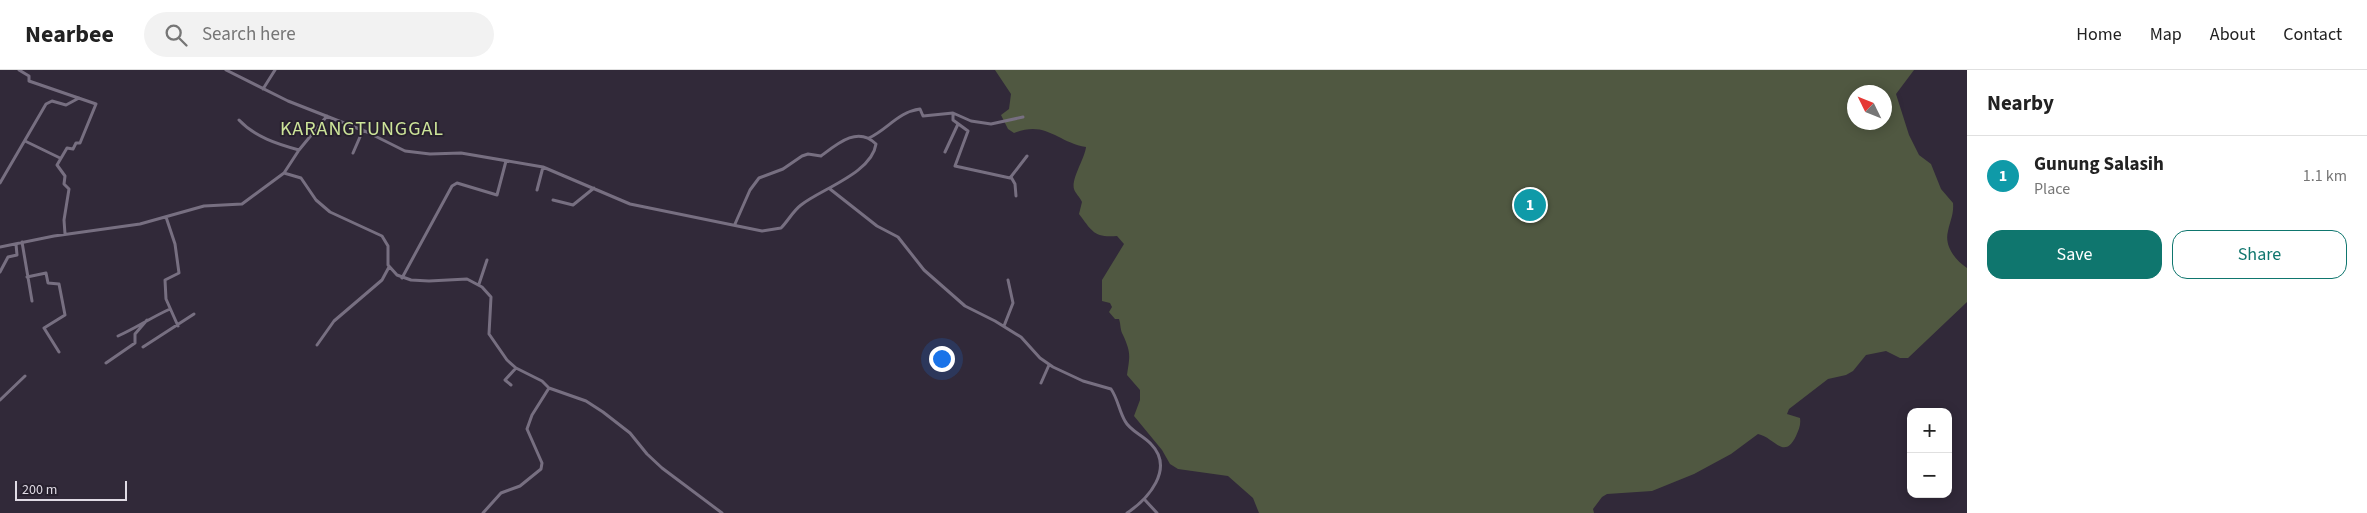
<!DOCTYPE html>
<html lang="en">
<head>
<meta charset="utf-8">
<style>
  body { margin:0; font-family:"Source Sans 3",sans-serif; background:#f2f2f2; color:#222 }
  .controls { position:absolute; right:15px; bottom:15px; display:grid; overflow:hidden; border-radius:10px; box-shadow:0 2px 12px #0003 }
  .controls button { width:45px; height:45px; display:grid; place-items:center; padding:0; border:0; border-bottom:1px solid #e0e0e0; background:#fff; color:#222; font:25px sans-serif }
  .compass { position:absolute; left:1847px; top:15px; width:45px; height:45px; border-radius:50%; background:#fff; box-shadow:0 2px 12px #0003; rotate:313deg }
  .scale { position:absolute; left:15px; bottom:12px; width:112px; box-sizing:border-box; padding-left:5px; border:2px solid #e0dbe5; border-top:0; font-size:14px; line-height:18px; white-space:nowrap; color:#e0dbe5; -webkit-text-stroke:4px #27202e; paint-order:stroke }
  .you { position:absolute; left:941px; top:288px; width:18px; height:18px; margin:-12px; border:4px solid #fff; border-radius:50%; background:#1a73e8; box-shadow:0 0 0 8px #1a73e833 }
  .badge { display:grid; place-items:center; width:32px; height:32px; border-radius:50%; background:#0f766e; color:#fff; font-size:16px; font-weight:700 }
  .pin { position:absolute; translate:-50% -50%; border:2px solid #fff; box-shadow:0 1px 5px #0006 }
  .list { margin:0; padding:0; list-style:none }
  h2 { display:flex; justify-content:space-between; align-items:center; height:65px; margin:0; padding:0 20px; font-size:21px }
  h2 small { font-size:16px; font-weight:400; color:#767676 }
  .list li { display:grid; grid-template-columns:32px 1fr auto; gap:15px; align-items:center; box-sizing:border-box; height:80px; padding:0 20px; border-top:1px solid #e0e0e0 }
  .list b { display:block; font-size:19px; white-space:nowrap }
  .list p { margin:0; font-size:16px; white-space:nowrap; color:#767676 }
  .list em { font-size:16px; font-style:normal; color:#767676 }
  .actions { display:flex; gap:10px; padding:15px 20px }
  .actions a { flex:1; padding:11px 0; border:1px solid #0f766e; border-radius:15px; text-align:center; font-size:18px; color:#0f766e }
  .actions .main { background:#0f766e; color:#fff }
  .icon { flex:none; width:28px; height:28px; fill:none; stroke:currentColor; stroke-width:2; stroke-linecap:round; stroke-linejoin:round }
  .map { position:relative; flex:none; width:1967px; height:443px; overflow:hidden }
  header { display:flex; align-items:center; gap:30px; box-sizing:border-box; height:70px; padding:0 25px; background:#fff; border-bottom:1px solid #e0e0e0 }
  header strong { font-size:24px }
  nav { display:flex; gap:28px; margin-inline-start:auto; font-size:18px }
  .search { width:350px; height:45px; background:#f2f2f2; display:flex; align-items:center; gap:12px; box-sizing:border-box; padding:0 18px; border-radius:28px; color:#767676; font-size:19px }
  main { display:flex }
  aside { flex:1; background:#fff }
  .map>svg:first-child { display:block }
  .green { fill:#505841; fill-rule:evenodd }
  .lines { fill:none; stroke-linecap:round; stroke-linejoin:round }
  .minor { stroke:#776f81; stroke-width:3 }
  .labels { text-anchor:middle; dominant-baseline:central; stroke-width:4; stroke-linejoin:round; paint-order:stroke }
  .quarter-label { font-size:20px; letter-spacing:1px; fill:#cde499; stroke:#27202e }
</style>
</head>
<body>
<header>
<strong>Nearbee</strong>
<div class="search"><svg class="icon" aria-label="search" viewBox="0 0 24 24"><circle cx="10" cy="10" r="6"/><path d="M15 15l6 6"/></svg>Search here</div>
<nav><a>Home</a><a>Map</a><a>About</a><a>Contact</a></nav>
</header>
<main>
<div class="map">
<svg width="1967" height="443" viewBox="0 0 1967 443">
  <rect width="100%" height="100%" fill="#312939"/>
  <path class="green" d="M 995,0 L 1914,0 L 1896,24 L 1909,65 L 1919,85 L 1931,94 L 1941,119 L 1953,133 C 1954,144 1950,151 1948,161 C 1944,176 1955,190 1967,198 L 1967,232 L 1908,288 L 1900,288 L 1886,281 L 1866,285 L 1853,301 L 1846,305 L 1828,309 L 1789,339 L 1787,344 L 1800,348 C 1801,355 1799,359 1796,366 C 1784,391 1774,367 1758,364 L 1731,384 L 1694,404 L 1652,421 L 1607,424 L 1602,427 L 1593,439 L 1594,443 L 1259,443 L 1253,428 L 1228,406 L 1178,399 L 1170,394 L 1162,380 L 1134,346 L 1140,330 L 1140,320 L 1127,305 C 1130,285 1131,283 1123,265 C 1120,260 1121,255 1119,249 L 1115,249 L 1109,242 L 1112,237 L 1110,233 L 1102,231 L 1102,210 L 1124,174 L 1117,166 C 1094,168 1092,161 1079,144 L 1082,132 C 1080,127 1075,123 1074,119 C 1071,109 1085,88 1086,77 C 1057,72 1046,50 1014,63 L 1008,59 L 1001,45 L 1009,39 L 1011,24 ZM 1854,22 L 1884,22 L 1884,52 L 1854,52 Z"/>
  <g class="lines">
    <path class="minor" d="M 19,0 L 29,6 L 29,11 L 96,34 L 80,73 L 76,73 L 73,79 L 67,78 L 57,95 L 65,106 L 64,114 L 69,119 L 64,150 L 65,164
      M 226,0 L 288,31 L 367,62 L 405,81 L 430,84 L 461,83 L 543,97 L 630,134 L 762,161 L 781,158 C 788,151 793,141 801,135 C 821,119 872,103 876,74 C 858,56 838,73 821,86 L 808,84 L 802,86 L 783,99 L 759,108 L 750,120 L 735,154
      M 263,19 L 275,0
      M 953,43 L 953,50 L 968,61 L 955,96 L 1010,108 L 1027,86
      M 239,50 C 255,67 277,74 299,80
      M 869,68 C 888,59 898,42 920,39 L 923,46 L 953,43 L 971,51 L 991,54 L 1023,47
      M 25,71 L 60,88
      M 945,82 L 958,54
      M 353,83 L 363,60
      M 284,103 L 301,108 L 316,130 L 330,142 L 382,166 L 388,176 L 388,195 L 397,205 L 411,210 L 429,211 L 467,209 L 482,217 L 491,227 L 489,264 L 507,290 L 516,298 L 542,311 L 549,318 L 586,331 L 603,342 L 630,363 L 647,384 L 662,398 L 722,443
      M 1011,107 L 1015,114 L 1016,126
      M 0,113 L 46,34 L 52,31 L 66,35 L 79,28
      M 830,119 L 877,156 L 898,167 L 924,200 L 965,236 L 995,251 L 1021,267 L 1040,288 L 1053,297 L 1083,311 L 1111,319 C 1118,329 1119,341 1125,351 C 1130,361 1143,365 1151,374 C 1175,399 1148,429 1127,443
      M 537,120 L 543,97
      M 553,130 L 573,135 L 594,118
      M 166,147 L 175,174 L 179,203 L 165,210 L 166,229 L 178,256
      M 22,172 L 32,231
      M 0,177 L 54,166 L 140,154 L 204,136 L 242,134 L 284,103 L 299,80 L 327,46
      M 0,202 L 8,187 L 17,185 L 16,174
      M 27,207 L 46,203 L 48,213 L 59,214 L 65,245 L 44,258 L 59,282
      M 402,208 L 452,116 L 457,113 L 497,125 L 506,91
      M 479,214 L 487,190
      M 1004,256 L 1013,233 L 1008,210
      M 118,266 C 136,258 152,247 170,239
      M 317,275 L 334,251 L 382,210 L 389,197
      M 143,277 L 194,244
      M 106,293 L 135,273 L 135,264 L 147,250
      M 1041,313 L 1049,295
      M 511,315 L 505,310 L 516,298
      M 0,330 L 25,306
      M 1145,430 L 1157,443
      M 483,443 L 501,423 L 520,416 L 541,399 L 542,393 L 527,359 L 532,345 L 549,318"/>
  </g>
  <g class="labels">
    <g class="quarter-label">
      <text x="362" y="59">KARANGTUNGGAL</text>
    </g>
  </g>
</svg>
<div class="controls">
<button>+</button>
<button>−</button>
</div>
<svg class="compass" viewBox="-18 -18 36 36"><path d="M0-13l5 13h-10z" fill="#e53935"/><path d="M0 13l5-13h-10z" fill="#767676"/></svg>
<div class="scale">200 m</div>
<div class="you"></div>
<div class="pin badge" style="left:1530px;top:135px;background:#0f9aa8">1</div>
</div>
<aside>
<h2>Nearby<small></small></h2>
<ul class="list">
<li><span class="badge" style="background:#0f9aa8">1</span><div><b>Gunung Salasih</b><p>Place</p></div><em>1.1 km</em></li>
</ul>
<div class="actions"><a class="main">Save</a><a>Share</a></div>
</aside>
</main>
</body>
</html>
